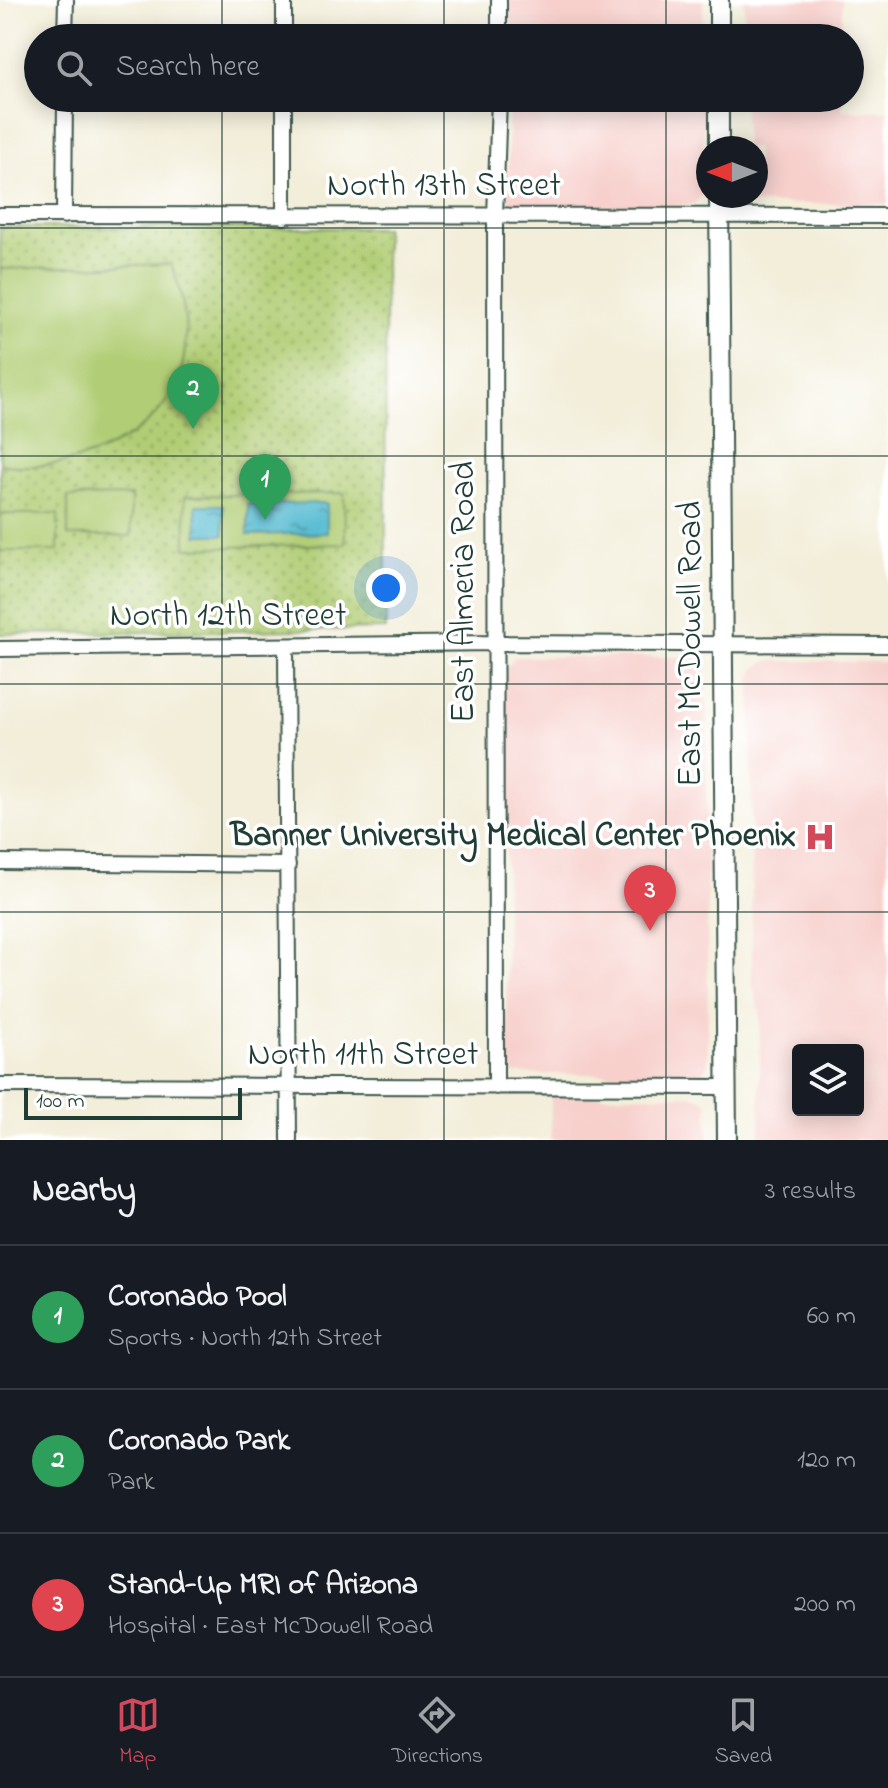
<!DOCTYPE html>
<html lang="en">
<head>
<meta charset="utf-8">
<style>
  body { margin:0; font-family:"Indie Flower",sans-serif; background:#20242c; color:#f1f3f6 }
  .controls { position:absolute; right:24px; bottom:24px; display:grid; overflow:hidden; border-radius:8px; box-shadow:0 4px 20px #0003 }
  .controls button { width:72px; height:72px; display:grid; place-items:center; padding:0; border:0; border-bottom:2px solid #363941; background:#171b24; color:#f1f3f6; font:40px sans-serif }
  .compass { position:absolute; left:696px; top:136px; width:72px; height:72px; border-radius:50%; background:#171b24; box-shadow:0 4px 20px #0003; rotate:270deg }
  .scale { position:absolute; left:24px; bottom:20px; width:218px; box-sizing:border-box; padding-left:8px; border:4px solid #1f3d34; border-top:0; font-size:22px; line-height:28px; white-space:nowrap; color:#1f3d34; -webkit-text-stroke:6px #fff; paint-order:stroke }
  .you { position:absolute; left:386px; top:588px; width:28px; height:28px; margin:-20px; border:6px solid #fff; border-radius:50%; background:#1a73e8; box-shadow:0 0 0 12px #1a73e833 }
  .badge { display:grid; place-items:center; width:52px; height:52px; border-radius:50%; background:#d1495b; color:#fff; font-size:26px; font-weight:700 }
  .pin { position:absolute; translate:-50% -66px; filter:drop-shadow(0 2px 4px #0008) }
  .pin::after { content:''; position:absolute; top:42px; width:28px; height:24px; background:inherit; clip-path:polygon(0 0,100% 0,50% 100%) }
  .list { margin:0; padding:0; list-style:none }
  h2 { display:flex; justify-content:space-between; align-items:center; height:104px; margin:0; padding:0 32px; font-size:34px }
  h2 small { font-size:26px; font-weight:400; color:#9ea1a6 }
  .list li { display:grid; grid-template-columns:52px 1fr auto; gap:24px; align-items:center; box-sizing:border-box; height:144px; padding:0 32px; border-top:2px solid #363941 }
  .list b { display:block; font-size:30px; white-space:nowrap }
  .list p { margin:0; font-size:26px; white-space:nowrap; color:#9ea1a6 }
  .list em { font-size:26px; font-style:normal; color:#9ea1a6 }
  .icon { flex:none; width:44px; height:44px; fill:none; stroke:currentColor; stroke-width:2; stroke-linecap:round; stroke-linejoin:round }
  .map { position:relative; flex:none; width:888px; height:1140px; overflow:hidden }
  .search { position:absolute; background:#171b24; box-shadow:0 4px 20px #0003; left:24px; right:24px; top:24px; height:88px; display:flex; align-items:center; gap:20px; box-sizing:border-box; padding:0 28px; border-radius:44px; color:#9ea1a6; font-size:30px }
  .sheet { height:536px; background:#171b24 }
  nav { display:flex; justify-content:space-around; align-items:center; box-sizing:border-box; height:112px; border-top:2px solid #363941; background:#171b24; font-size:22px; color:#9ea1a6 }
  nav a { display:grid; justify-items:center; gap:4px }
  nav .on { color:#d1495b }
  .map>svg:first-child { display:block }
  .built { fill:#f7d0cc; fill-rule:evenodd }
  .park { fill:url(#park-dots); stroke:#688554; stroke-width:2 }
  .garden { fill:#b1cd74; stroke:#688554; stroke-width:2 }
  .water { fill:url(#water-ripples); stroke:#397c82; stroke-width:2 }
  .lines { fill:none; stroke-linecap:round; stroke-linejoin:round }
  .minor-casing { stroke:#3f584d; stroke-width:18 }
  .major-casing { stroke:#3f584d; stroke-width:22 }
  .minor { stroke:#fff; stroke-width:14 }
  .major { stroke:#fff; stroke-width:18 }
  .grid { fill:none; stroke:#1f3d34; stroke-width:2; stroke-opacity:0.55 }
  .labels { text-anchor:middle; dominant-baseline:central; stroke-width:7; stroke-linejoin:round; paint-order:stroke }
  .street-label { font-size:34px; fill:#1f3d34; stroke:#fff }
  .poi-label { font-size:34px; font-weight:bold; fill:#1f3d34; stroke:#fff; text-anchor:end }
</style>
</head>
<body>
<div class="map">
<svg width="888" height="1140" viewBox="0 0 888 1140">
  <defs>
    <pattern id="park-dots" width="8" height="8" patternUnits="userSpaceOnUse" patternTransform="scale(2)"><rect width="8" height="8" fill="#b1cd74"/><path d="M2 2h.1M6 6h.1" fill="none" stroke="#8fa860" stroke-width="1.8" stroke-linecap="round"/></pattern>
    <pattern id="water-ripples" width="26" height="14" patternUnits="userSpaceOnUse" patternTransform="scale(2)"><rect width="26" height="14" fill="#53bad0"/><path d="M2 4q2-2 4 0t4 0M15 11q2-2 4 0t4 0" fill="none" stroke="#4498aa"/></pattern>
  </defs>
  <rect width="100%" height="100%" fill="#fff"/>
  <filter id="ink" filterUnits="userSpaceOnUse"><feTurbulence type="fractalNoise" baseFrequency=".0125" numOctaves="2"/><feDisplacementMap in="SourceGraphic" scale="16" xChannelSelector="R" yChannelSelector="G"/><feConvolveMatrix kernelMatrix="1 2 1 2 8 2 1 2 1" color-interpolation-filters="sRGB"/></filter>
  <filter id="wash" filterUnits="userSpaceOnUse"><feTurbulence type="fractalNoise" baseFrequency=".006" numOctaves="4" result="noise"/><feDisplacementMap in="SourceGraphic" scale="32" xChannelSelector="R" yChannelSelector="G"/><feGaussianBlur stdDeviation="1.8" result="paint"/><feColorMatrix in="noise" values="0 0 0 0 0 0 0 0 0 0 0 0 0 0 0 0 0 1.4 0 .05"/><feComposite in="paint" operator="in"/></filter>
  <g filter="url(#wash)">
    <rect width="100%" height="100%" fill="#f3eeda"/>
    <path class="built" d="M 510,0 L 703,0 L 703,38 L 510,38 Z
      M 744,0 L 842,0 L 842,38 L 744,38 Z
      M 509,98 L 703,98 L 704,194 L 693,205 L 515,208 L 508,200 Z
      M 744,98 L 842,98 L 842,110 L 888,111 L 888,204 L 751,204 L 746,196 L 756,196 L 756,148 L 745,148 Z
      M 515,657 L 687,657 L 703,668 L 706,677 L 708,1063 L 702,1074 L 515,1074 L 507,1069 L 505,670 Z
      M 768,661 L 888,662 L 888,1140 L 760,1140 L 760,1012 L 752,984 L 751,680 L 756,668 ZM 798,1050 L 858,1050 L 858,1110 L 798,1110 Z
      M 691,1095 L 707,1101 L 709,1140 L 551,1140 L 551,1096 Z"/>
    <path class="park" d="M 0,227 L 385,228 L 386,629 L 0,634 Z"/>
    <path class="garden" d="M 171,264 C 184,296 190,332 182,367 C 165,439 66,476 0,464 L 0,269 Z
      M 344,493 L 345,544 L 186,548 L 185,496 Z
      M 131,496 L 131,536 L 68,536 L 68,497 Z
      M 0,514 L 58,514 L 58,551 L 0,551 Z"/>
    <path class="water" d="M 327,503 L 327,533 L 248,535 L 248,504 Z
      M 196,505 L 223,505 L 224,535 L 197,535 Z"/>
  </g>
  <g filter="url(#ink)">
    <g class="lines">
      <g class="minor-casing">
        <path id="minor" d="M 284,0 L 284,38
          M 65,38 L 66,0
          M 499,38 L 499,0
          M 284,98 L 284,217
          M 0,215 L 888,216
          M 64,216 L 65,98
          M 286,648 L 289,1140
          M 0,649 L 495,643 L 888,645
          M 0,862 L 288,865
          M 0,1085 L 727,1087
          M 496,1087 L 495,217 L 499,98"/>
      </g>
      <g class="major-casing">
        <path id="major" d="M 719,0 L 719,38
          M 719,98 L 719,148
          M 719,196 L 727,1140"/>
      </g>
      <use href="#minor" class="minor"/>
      <use href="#major" class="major"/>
    </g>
  </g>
  <path class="grid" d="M 222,0 L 222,38M 444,0 L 444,38M 666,0 L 666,38M 222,98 L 222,1140M 444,98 L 444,1140M 666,98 L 666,1140M 0,228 L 888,228M 0,456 L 888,456M 0,684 L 888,684M 0,912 L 888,912"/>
  <defs>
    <g id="hospital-bare" transform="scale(2.4)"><path d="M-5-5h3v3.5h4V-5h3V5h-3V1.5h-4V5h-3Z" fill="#d1495b" stroke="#fff" stroke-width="2.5" paint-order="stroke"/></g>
  </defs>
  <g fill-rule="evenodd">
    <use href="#hospital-bare" x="820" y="837"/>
  </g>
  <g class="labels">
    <g class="street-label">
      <text x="444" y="187">North 13th Street</text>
      <text transform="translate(465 592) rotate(-90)">East Almeria Road</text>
      <text x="228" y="617">North 12th Street</text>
      <text transform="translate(692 644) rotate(-90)">East McDowell Road</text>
      <text x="363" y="1056">North 11th Street</text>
    </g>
    <g class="poi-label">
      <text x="796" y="837">Banner University Medical Center Phoenix</text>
    </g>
  </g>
</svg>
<div class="controls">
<button><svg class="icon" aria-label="layers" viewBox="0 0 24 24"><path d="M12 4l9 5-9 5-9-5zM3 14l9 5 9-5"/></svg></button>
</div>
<svg class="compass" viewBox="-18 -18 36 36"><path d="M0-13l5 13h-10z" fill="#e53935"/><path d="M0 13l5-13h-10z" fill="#9ea1a6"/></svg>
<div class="scale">100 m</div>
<div class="you"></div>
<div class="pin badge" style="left:265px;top:520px;background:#2e9e5b">1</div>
<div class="pin badge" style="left:193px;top:429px;background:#2e9e5b">2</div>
<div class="pin badge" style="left:650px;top:931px;background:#e0444e">3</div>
<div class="search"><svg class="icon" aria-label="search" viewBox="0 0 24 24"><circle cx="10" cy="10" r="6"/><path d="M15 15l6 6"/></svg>Search here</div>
</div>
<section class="sheet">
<h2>Nearby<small>3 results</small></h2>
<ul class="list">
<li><span class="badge" style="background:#2e9e5b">1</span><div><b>Coronado Pool</b><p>Sports · North 12th Street</p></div><em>60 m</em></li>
<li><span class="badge" style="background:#2e9e5b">2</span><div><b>Coronado Park</b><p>Park</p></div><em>120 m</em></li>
<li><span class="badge" style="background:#e0444e">3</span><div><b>Stand-Up MRI of Arizona</b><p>Hospital · East McDowell Road</p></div><em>200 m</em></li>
</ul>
</section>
<nav>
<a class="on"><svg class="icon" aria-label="map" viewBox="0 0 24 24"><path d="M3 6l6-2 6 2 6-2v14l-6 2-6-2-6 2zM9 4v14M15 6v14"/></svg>Map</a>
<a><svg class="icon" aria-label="directions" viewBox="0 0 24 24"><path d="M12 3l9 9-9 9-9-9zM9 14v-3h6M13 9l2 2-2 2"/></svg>Directions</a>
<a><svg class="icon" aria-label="saved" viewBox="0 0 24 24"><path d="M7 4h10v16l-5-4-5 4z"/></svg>Saved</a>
</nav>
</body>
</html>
